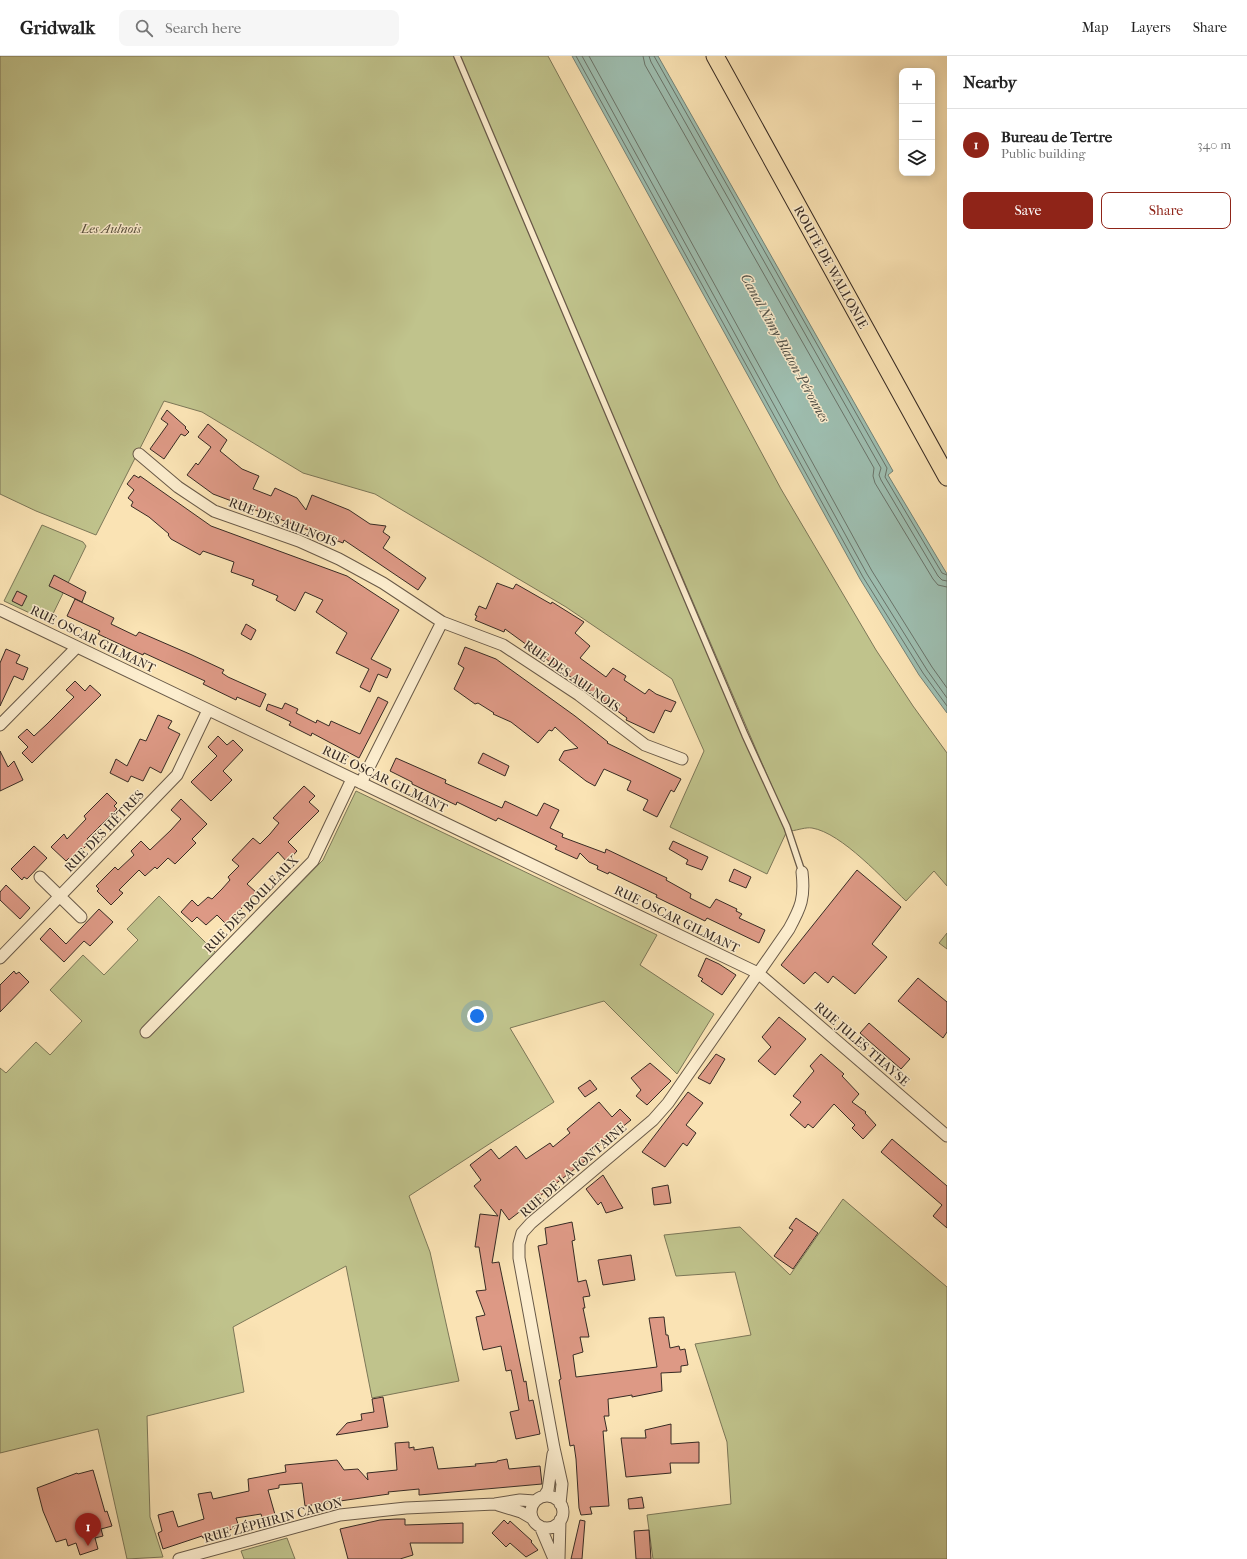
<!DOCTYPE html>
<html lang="en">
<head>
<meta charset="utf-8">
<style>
  body { margin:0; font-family:"IM FELL French Canon",serif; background:#f6f6f6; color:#222 }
  .controls { position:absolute; right:12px; top:12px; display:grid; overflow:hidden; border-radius:8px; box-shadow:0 2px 10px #0003 }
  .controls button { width:36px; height:36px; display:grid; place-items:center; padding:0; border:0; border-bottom:1px solid #e0e0e0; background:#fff; color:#222; font:20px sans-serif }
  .you { position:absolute; left:477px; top:960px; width:14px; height:14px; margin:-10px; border:3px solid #fff; border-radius:50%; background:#1a73e8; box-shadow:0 0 0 6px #1a73e833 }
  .badge { display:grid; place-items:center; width:26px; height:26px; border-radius:50%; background:#8f2418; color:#fff; font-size:13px; font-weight:700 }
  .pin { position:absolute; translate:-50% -33px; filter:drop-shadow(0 1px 2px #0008) }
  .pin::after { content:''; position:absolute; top:21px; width:14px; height:12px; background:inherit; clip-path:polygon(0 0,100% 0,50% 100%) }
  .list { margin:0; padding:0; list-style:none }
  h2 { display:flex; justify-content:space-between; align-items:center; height:52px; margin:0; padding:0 16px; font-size:17px }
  h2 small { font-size:13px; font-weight:400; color:#767676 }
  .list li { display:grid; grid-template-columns:26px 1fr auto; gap:12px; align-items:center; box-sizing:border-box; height:72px; padding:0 16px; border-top:1px solid #e0e0e0 }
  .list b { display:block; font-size:15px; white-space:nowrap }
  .list p { margin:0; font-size:13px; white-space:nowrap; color:#767676 }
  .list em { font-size:13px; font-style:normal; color:#767676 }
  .actions { display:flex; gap:8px; padding:12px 16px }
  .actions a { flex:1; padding:9px 0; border:1px solid #8f2418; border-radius:8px; text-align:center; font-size:14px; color:#8f2418 }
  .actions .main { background:#8f2418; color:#fff }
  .icon { flex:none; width:22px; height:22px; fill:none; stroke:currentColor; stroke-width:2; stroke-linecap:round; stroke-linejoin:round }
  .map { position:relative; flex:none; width:947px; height:1503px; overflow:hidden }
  header { display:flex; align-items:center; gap:24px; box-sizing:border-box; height:56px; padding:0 20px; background:#fff; border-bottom:1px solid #e0e0e0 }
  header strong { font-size:19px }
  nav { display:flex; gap:22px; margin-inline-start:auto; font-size:14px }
  .search { width:280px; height:36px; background:#f6f6f6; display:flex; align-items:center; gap:10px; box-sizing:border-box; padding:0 14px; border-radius:8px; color:#767676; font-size:15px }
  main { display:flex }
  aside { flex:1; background:#fff }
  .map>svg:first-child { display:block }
  .green { fill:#c0c38c; stroke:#7c7758 }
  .water { fill:#9ebeb0; stroke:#758378 }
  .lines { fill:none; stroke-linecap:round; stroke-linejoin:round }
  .shore { stroke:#6a746a; stroke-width:1 }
  .building { fill:#dd9985; stroke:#372b24 }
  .service-casing { stroke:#685948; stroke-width:8 }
  .minor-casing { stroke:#685948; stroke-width:13 }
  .primary-casing { stroke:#372b24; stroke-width:19 }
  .service { stroke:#fcedce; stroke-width:5.5 }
  .minor { stroke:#fcedce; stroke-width:11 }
  .primary { stroke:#fae3b4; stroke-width:17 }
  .labels { text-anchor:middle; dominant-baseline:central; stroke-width:3; stroke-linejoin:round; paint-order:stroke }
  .park-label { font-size:13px; font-style:italic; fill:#59513e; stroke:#fcedce }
  .street-label { font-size:13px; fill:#372b24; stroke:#fcedce }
  .water-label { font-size:14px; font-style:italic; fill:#515047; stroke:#fcedce }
</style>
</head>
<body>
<header>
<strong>Gridwalk</strong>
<div class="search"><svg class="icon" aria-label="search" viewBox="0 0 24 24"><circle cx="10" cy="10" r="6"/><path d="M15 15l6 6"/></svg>Search here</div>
<nav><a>Map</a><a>Layers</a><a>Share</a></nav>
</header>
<main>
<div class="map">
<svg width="947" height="1503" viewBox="0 0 947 1503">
  <rect width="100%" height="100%" fill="#fae3b4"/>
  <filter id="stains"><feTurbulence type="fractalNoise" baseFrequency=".005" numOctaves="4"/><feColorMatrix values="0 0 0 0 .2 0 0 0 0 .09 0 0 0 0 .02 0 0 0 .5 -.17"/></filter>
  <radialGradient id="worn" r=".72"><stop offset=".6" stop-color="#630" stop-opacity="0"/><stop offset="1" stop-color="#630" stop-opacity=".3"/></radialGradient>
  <path class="green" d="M 0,0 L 548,0 L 781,433 L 876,594 L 913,650 L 947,697 L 947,830 L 934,815 L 906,845 C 884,824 842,777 812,772 C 806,771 798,774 791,775 L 660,469 L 652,468 L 786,777 L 767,818 L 670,771 L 704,695 L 672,623 L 566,551 L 375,438 L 303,417 L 202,356 L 164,345 L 96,479 L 36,455 L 0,438 Z
    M 42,469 L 83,486 L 86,490 L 49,566 L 4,545 Z
    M 356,735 L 657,879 L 640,909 L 714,958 L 677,1018 L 604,945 L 510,972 L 554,1046 L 409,1140 L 430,1196 L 459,1325 L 372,1342 L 346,1210 L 233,1271 L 244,1336 L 147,1360 L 150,1461 L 163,1501 L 127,1503 L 98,1373 L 0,1397 L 0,1012 L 6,1017 L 36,986 L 50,999 L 82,965 L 50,934 L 83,899 L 104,919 L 138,884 L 127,873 L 159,840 L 224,905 L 323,804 Z
    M 947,877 L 947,893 L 939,887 Z
    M 843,1143 L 947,1231 L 947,1503 L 653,1503 L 647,1459 L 731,1448 L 727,1386 L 695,1288 L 751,1279 L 735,1216 L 676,1220 L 664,1179 L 740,1171 L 790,1219 Z
    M 287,1482 L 295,1503 L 244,1503 L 241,1495 Z"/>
  <path class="water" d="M 572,0 L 658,0 L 893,415 L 888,419 L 947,518 L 947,657 L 919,619 L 860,523 Z"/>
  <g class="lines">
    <path class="shore" d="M 576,0 L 863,521 L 923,617 L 947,650
      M 582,0 L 867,518 L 927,614 L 947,642
      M 589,0 L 872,515 L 932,611 L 947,632
      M 643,0 L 645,9 L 874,412 L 873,420 L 875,427 L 933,523 L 938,529 L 947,531
      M 649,0 L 651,6 L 881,412 L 879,419 L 881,424 L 938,520 L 942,524 L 947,525
      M 654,0 L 887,412 L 885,421 L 942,517 L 947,519"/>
  </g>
  <path class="building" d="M 167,354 L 186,371 L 185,372 L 189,376 L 185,380 L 181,378 L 164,403 L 150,393 L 168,368 L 161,363 Z
    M 208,368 L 227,384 L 220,395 L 242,413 L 259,420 L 253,433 L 271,440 L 275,432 L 297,442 L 306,454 L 312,439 L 349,454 L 370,468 L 386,470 L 383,476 L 390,481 L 383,492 L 426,522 L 418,534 L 344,484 L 343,487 L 213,438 L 187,419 L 196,407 L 198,409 L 211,391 L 198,381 Z
    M 134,419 L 139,422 L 140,420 L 211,470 L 347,520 L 399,554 L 371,603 L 391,613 L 387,622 L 378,618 L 370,636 L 360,631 L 369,613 L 336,597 L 347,577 L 316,556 L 323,544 L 305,536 L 295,555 L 276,544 L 278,540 L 252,529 L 254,524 L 231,516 L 234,506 L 203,495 L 200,499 L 171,483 L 168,479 L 169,478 L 149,461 L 131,450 L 133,446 L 128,442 L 134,434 L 127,428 Z
    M 54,519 L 86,536 L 82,546 L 49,530 Z
    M 497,527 L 513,533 L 516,528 L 551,548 L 552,546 L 584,566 L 575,577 L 590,590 L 580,602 L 606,621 L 613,612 L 626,620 L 624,624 L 645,638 L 649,633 L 656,638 L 676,646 L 671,656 L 665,654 L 654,677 L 626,664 L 627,662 L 505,573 L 504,576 L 475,564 L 477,560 L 475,559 L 479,550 L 486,553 Z
    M 17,535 L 27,540 L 22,550 L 12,545 Z
    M 75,543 L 114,562 L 111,568 L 136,580 L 139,576 L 192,599 L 224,614 L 222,617 L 228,621 L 266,638 L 260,651 L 237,641 L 236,644 L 203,628 L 205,625 L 144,597 L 143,599 L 98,578 L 100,575 L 67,560 Z
    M 246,568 L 256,574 L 251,584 L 241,578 Z
    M 465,591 L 496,603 L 575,660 L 608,686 L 607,687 L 681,723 L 674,736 L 671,734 L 657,761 L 643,754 L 648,744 L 627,734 L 631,725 L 604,713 L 595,730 L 586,725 L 559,704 L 564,695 L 578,692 L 555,671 L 552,675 L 549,674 L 538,687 L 511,666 L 493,658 L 494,657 L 478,647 L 475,648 L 454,633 L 464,612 L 458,608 Z
    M 6,593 L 20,599 L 16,607 L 28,612 L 23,624 L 14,620 L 0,650 L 0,607 Z
    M 75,625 L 85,635 L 90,629 L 101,639 L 32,707 L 22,697 L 28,691 L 18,681 L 27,673 L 34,680 L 47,668 L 74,641 L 66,634 Z
    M 378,641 L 388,646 L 359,702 L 312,677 L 311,680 L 289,669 L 291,666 L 266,654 L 268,648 L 282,653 L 285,647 L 298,653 L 296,657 L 316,667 L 317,664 L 329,670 L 331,665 L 360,678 Z
    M 158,659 L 172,665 L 168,672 L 180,678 L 161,717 L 150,711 L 143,725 L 131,720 L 128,726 L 110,717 L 116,703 L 127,710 L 140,683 L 146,685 Z
    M 218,680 L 227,689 L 233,684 L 243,694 L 223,715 L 232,724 L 211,745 L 191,726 L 217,700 L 208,691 Z
    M 0,695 L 8,711 L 14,705 L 23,724 L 0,735 Z
    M 483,697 L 509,710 L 505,720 L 478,707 Z
    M 396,702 L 446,724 L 445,727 L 502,752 L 505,745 L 537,760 L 544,747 L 559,754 L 550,772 L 563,778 L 562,781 L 605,797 L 606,793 L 667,822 L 666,824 L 691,838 L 690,842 L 710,852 L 716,843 L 737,853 L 736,855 L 742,858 L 739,862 L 765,874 L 759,887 L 707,862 L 705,865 L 656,841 L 657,839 L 609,816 L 608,818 L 597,813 L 598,810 L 589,806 L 580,797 L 577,803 L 555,793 L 557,790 L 498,762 L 496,765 L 457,746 L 456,749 L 412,728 L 412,726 L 390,715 Z
    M 304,730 L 315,740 L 309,746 L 319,755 L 288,786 L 297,795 L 287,806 L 278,796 L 247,828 L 257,837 L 226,868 L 217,859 L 206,869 L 197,861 L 192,866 L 181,856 L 192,844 L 198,850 L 208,841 L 212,843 L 222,833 L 230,824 L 228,821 L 239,810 L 232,804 L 253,782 L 260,788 L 270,778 L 279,767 L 273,762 Z
    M 107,737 L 117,747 L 114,750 L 117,753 L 87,783 L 90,786 L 72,804 L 69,802 L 66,805 L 51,791 L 64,778 L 67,783 L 86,763 L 84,760 Z
    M 181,743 L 207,768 L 192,783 L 196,787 L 175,808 L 168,802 L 157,813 L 155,811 L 145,820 L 139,814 L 119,834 L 123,837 L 111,849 L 97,835 L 99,833 L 96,830 L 115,811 L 118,814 L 134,799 L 131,795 L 141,785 L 150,794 L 171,774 L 181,763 L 171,754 Z
    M 673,785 L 708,801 L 702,814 L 686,808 L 688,804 L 669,793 Z
    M 34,790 L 47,802 L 27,823 L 24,821 L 22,824 L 11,813 Z
    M 734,813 L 751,821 L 746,832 L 729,825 Z
    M 857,814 L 901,851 L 872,888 L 887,901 L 855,938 L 833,920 L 828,927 L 815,916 L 804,928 L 781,909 Z
    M 6,829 L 30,852 L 20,863 L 0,844 L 0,836 Z
    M 99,853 L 113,866 L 90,890 L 84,885 L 64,906 L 40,883 L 50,872 L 66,888 Z
    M 706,902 L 719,908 L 736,919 L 722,939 L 701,925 L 703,923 L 698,920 Z
    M 14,915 L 16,918 L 19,916 L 29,926 L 0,956 L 0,929 Z
    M 918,922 L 947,946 L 947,976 L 943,982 L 898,945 Z
    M 779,961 L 806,983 L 775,1019 L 758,1005 L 771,991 L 762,981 Z
    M 869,967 L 910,1003 L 901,1013 L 860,977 Z
    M 716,998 L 725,1003 L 710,1028 L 698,1022 Z
    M 821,998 L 844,1018 L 842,1020 L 859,1038 L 852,1046 L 866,1056 L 865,1057 L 876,1069 L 863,1083 L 852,1072 L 855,1069 L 834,1048 L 813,1072 L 808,1068 L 805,1072 L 790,1059 L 801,1046 L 793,1040 L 814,1015 L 810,1010 Z
    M 650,1007 L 671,1025 L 647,1049 L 636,1040 L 641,1034 L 631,1022 Z
    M 590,1024 L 597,1033 L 585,1041 L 578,1032 Z
    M 688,1036 L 703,1047 L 686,1069 L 696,1077 L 687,1090 L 683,1087 L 665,1111 L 642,1096 Z
    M 599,1046 L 612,1061 L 620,1053 L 631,1064 L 592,1095 L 594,1098 L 509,1164 L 501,1153 L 492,1207 L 499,1206 L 524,1326 L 526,1325 L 529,1345 L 533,1344 L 540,1378 L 516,1383 L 510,1356 L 519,1354 L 511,1314 L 506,1315 L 501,1290 L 483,1294 L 476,1261 L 485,1259 L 476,1235 L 486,1234 L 479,1191 L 475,1191 L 480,1158 L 498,1160 L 474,1130 L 481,1124 L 470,1109 L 491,1093 L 499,1103 L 516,1090 L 526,1103 L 550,1087 L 553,1091 L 570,1077 L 567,1073 Z
    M 892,1083 L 947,1130 L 947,1172 L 933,1160 L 942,1149 L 881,1096 Z
    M 603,1119 L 623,1152 L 606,1157 L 601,1146 L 598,1149 L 586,1133 Z
    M 668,1129 L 671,1147 L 654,1149 L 652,1132 Z
    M 796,1162 L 818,1177 L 793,1213 L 774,1200 L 793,1174 L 789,1172 Z
    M 572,1166 L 575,1184 L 572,1185 L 578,1226 L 586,1224 L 590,1240 L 583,1241 L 585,1252 L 583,1252 L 589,1281 L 580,1281 L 583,1296 L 573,1299 L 576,1321 L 657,1311 L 649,1262 L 664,1261 L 666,1279 L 668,1279 L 670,1292 L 679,1290 L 680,1294 L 685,1293 L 688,1309 L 681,1310 L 681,1316 L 661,1317 L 662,1335 L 632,1341 L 632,1339 L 608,1343 L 609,1360 L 604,1360 L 607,1375 L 603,1375 L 609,1450 L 590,1451 L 592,1458 L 581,1459 L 579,1452 L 576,1403 L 574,1389 L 570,1390 L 559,1324 L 561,1323 L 538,1190 L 547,1188 L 545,1172 Z
    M 631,1199 L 635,1224 L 603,1229 L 598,1204 Z
    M 383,1341 L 388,1371 L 336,1379 L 347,1367 L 362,1364 L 361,1358 L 374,1356 L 372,1343 Z
    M 671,1368 L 671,1388 L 699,1386 L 699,1407 L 670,1407 L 671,1417 L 626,1421 L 621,1382 L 646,1382 L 645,1374 Z
    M 409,1386 L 409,1392 L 414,1391 L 414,1394 L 433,1391 L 438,1413 L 476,1410 L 475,1408 L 497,1406 L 497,1405 L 507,1403 L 509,1413 L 540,1410 L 542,1428 L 419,1439 L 419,1433 L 388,1436 L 389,1438 L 305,1450 L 302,1427 L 279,1429 L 279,1432 L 268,1434 L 276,1462 L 263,1465 L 261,1458 L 236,1462 L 239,1471 L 203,1482 L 202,1480 L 163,1493 L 158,1477 L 162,1475 L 158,1459 L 173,1455 L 178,1471 L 204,1463 L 198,1438 L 211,1436 L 213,1443 L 249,1435 L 248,1423 L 286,1416 L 285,1409 L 337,1404 L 344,1414 L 358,1413 L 368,1424 L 367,1417 L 397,1414 L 395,1387 Z
    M 93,1414 L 105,1456 L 107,1455 L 112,1470 L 101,1473 L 103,1480 L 95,1482 L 98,1493 L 80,1499 L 76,1487 L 68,1490 L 66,1483 L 56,1486 L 43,1455 L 37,1432 L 77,1417 L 78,1418 Z
    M 642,1441 L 644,1452 L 629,1453 L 628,1443 Z
    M 396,1463 L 405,1463 L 405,1469 L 463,1467 L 463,1487 L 410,1487 L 413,1499 L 400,1503 L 348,1503 L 340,1473 L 380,1464 Z
    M 504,1464 L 508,1468 L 510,1465 L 532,1485 L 531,1486 L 538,1494 L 526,1501 L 510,1487 L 506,1491 L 492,1477 Z
    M 580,1464 L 585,1465 L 582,1503 L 571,1503 Z
    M 649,1474 L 651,1503 L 636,1503 L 634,1475 Z"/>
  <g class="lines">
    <g class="service-casing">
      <path id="service" d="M 457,0 L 745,679 L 787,771 L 802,816"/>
    </g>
    <g class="minor-casing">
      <path id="minor" d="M 139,398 L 178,431 L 214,455 L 299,485 L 339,503 L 383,527 L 442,566 L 361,727
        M 0,554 L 758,917 L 947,1080
        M 442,566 L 503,589 L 579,639 L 645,689 L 682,703
        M 0,669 L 77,591
        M 40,821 L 81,861
        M 0,902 L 177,719 L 208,654
        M 146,976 L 313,805 L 352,723
        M 544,1440 L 548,1434 L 553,1398
        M531 1456a16 16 0 1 1 32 0a16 16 0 1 1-32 0Z
        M 560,1448 L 562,1428 L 554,1392 L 519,1202 L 519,1188 L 522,1177 L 531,1167 L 653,1064 L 668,1047 L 789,873 C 801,851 805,842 802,816
        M 498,1449 L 521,1456 L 533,1463
        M 540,1470 L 554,1503
        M 179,1503 L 340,1459 L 406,1452 L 495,1448 L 520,1444 L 535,1445
        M 559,1503 L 560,1464"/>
    </g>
    <g class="primary-casing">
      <path id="primary" d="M 715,0 L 947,421"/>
    </g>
    <use href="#service" class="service"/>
    <use href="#minor" class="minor"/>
    <use href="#primary" class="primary"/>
  </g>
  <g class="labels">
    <g class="park-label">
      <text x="111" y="172">Les Aulnois</text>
    </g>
    <g class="street-label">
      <text transform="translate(831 211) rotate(61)">ROUTE DE WALLONIE</text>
      <text transform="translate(283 466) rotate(21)">RUE DES AULNOIS</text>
      <text transform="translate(93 583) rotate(26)">RUE OSCAR GILMANT</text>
      <text transform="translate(572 620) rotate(35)">RUE DES AULNOIS</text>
      <text transform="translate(385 723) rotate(26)">RUE OSCAR GILMANT</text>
      <text transform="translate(104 775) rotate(-46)">RUE DES HÊTRES</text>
      <text transform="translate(251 848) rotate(-46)">RUE DES BOULEAUX</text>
      <text transform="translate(677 863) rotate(26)">RUE OSCAR GILMANT</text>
      <text transform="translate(862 988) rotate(41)">RUE JULES THAYSE</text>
      <text transform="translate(573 1114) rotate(-41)">RUE DE LA FONTAINE</text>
      <text transform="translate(273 1464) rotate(-15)">RUE ZÉPHIRIN CARON</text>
    </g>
    <g class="water-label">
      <text transform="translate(785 292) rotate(61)">Canal Nimy-Blaton-Péronnes</text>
    </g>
  </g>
  <rect width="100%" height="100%" filter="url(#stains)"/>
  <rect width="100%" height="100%" fill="url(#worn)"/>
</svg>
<div class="controls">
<button>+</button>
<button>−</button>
<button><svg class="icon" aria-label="layers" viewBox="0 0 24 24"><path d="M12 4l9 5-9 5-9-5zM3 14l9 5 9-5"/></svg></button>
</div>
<div class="you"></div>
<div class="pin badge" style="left:88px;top:1490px">1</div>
</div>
<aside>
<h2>Nearby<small></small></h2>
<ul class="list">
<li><span class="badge">1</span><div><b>Bureau de Tertre</b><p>Public building</p></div><em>340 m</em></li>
</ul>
<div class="actions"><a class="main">Save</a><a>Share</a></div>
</aside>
</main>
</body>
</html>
